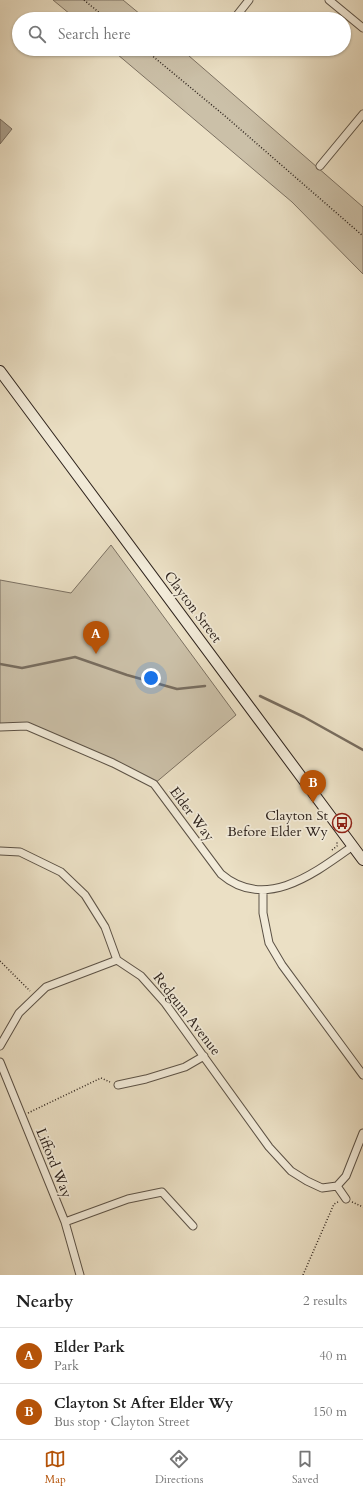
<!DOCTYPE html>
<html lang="en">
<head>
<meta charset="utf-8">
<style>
  body { margin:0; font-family:Cardo,serif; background:#f2f2f2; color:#222 }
  .you { position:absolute; left:151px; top:678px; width:14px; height:14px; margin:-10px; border:3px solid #fff; border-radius:50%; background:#1a73e8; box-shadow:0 0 0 6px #1a73e833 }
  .badge { display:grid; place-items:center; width:26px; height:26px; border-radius:50%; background:#b45309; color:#fff; font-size:13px; font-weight:700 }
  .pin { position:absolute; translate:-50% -33px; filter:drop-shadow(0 1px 2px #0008) }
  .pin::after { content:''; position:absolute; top:21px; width:14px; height:12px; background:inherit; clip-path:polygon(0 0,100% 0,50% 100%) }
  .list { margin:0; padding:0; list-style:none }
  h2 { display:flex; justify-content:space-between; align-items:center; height:52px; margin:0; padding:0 16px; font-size:17px }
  h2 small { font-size:13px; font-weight:400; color:#767676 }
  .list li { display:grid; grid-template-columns:26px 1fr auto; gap:12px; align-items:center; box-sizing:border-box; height:56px; padding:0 16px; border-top:1px solid #e0e0e0 }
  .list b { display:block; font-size:15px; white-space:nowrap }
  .list p { margin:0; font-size:13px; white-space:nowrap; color:#767676 }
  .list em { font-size:13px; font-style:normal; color:#767676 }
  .icon { flex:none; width:22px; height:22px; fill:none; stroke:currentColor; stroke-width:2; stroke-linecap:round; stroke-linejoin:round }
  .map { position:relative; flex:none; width:363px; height:1275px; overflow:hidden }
  .search { position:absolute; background:#fff; box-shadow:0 1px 3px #0004; left:12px; right:12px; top:12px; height:44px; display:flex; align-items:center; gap:10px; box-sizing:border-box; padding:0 14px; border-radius:22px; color:#767676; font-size:15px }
  .sheet { height:164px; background:#fff }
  nav { display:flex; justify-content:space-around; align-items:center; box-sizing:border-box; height:56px; border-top:1px solid #e0e0e0; background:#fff; font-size:11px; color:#767676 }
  nav a { display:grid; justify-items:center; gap:2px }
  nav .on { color:#b45309 }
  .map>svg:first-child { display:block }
  .green { fill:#cbc0a8; stroke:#7c7162 }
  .water { fill:#aa9f8c; stroke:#786d5f }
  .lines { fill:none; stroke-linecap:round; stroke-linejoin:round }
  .stream { stroke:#786d5f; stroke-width:2.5 }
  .minor-casing { stroke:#5c5246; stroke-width:9 }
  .secondary-casing { stroke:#2d221c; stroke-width:12 }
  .path { stroke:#2d221c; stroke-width:1.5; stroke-dasharray:1 2; stroke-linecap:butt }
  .minor { stroke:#f2ebd9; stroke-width:7 }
  .secondary { stroke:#f2ebd9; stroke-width:10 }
  .labels { text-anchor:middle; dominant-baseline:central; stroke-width:3.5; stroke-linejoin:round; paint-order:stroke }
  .street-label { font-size:14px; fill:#2d221c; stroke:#f2ebd9 }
  .poi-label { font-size:14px; fill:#2d221c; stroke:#f2ebd9; text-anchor:end }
</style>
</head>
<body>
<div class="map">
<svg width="363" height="1275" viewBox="0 0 363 1275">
  <rect width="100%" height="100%" fill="#ebe0c5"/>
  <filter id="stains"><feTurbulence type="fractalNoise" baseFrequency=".005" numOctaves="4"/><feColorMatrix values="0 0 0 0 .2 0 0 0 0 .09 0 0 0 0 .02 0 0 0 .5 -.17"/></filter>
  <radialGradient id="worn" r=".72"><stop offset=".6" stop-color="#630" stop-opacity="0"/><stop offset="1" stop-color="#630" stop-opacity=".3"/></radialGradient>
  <path class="green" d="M 53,0 L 123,0 L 146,19 L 76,19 Z
    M 111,49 L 181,49 L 363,207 L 363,274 L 292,202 Z
    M 111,545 L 236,715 L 154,784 L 27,726 L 0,727 L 0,580 L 71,593 Z"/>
  <path class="water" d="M 0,119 L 12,129 L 0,144 Z"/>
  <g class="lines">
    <path class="stream" d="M 0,664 L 22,668 L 75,657 L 127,675 L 177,689 L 205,686
      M 260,696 L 304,717 L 363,750"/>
    <g class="minor-casing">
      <path id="minor" d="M 329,0 L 363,28
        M 234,19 L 249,0
        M 320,166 L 363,114
        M 0,727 L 27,726 L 113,763 L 154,784 L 221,874 C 265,912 315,873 353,846
        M 0,851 L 20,852 L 61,872 L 85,895 L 105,927 L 117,960
        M 263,891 L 263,913 L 269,943 L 282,965 L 363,1075
        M 0,1046 L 19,1013 L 46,987 L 117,960 L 141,976 L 165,1003 L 269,1147 L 291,1171 L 307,1181 L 322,1188 L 337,1186 L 346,1176 L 363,1133
        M 0,1062 L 65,1222 L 80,1275
        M 118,1085 L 146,1079 L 185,1067 L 204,1056
        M 337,1186 L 346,1199
        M 65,1222 L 128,1199 L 162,1192 L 193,1226"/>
    </g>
    <g class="secondary-casing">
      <path id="secondary" d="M 0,371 L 363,860"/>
    </g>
    <path class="path" d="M 84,0 L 107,19
      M 144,49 L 225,116 L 363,236
      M 332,850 L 337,846 L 337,842
      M 0,961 L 30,991
      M 28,1113 L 101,1078 L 110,1082
      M 352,1202 L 363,1207
      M 303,1275 L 334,1204 L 338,1202"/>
    <use href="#minor" class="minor"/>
    <use href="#secondary" class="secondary"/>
  </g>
  <defs>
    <g id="bus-ring" transform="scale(1)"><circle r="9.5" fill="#f2ebd9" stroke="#8f2418" stroke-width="1.5"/><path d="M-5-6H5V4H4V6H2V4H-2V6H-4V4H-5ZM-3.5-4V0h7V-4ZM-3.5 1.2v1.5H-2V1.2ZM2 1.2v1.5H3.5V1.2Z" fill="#8f2418"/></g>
  </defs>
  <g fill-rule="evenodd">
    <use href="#bus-ring" x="342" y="823"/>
  </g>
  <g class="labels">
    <g class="street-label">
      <text transform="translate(193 607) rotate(53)">Clayton Street</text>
      <text transform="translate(192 814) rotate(53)">Elder Way</text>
      <text transform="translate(187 1014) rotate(52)">Redgum Avenue</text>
      <text transform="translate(54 1163) rotate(68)">Lifford Way</text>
    </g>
    <g class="poi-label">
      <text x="328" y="815">Clayton St<tspan x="328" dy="16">Before Elder Wy</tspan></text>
    </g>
  </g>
  <rect width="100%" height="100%" filter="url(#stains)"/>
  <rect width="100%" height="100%" fill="url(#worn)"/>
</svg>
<div class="you"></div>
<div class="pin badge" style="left:96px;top:654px">A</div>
<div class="pin badge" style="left:313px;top:803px">B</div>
<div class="search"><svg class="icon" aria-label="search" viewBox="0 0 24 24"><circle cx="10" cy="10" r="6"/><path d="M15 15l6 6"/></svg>Search here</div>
</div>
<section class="sheet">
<h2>Nearby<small>2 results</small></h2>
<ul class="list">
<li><span class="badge">A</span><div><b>Elder Park</b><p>Park</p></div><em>40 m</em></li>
<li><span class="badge">B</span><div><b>Clayton St After Elder Wy</b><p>Bus stop · Clayton Street</p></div><em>150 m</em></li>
</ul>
</section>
<nav>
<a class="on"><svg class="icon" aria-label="map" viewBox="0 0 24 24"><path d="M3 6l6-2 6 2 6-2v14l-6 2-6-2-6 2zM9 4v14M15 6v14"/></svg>Map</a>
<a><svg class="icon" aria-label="directions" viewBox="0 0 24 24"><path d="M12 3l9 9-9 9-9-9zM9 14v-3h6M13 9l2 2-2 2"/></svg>Directions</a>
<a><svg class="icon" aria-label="saved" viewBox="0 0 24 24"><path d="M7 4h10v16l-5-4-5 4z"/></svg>Saved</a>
</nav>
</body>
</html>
